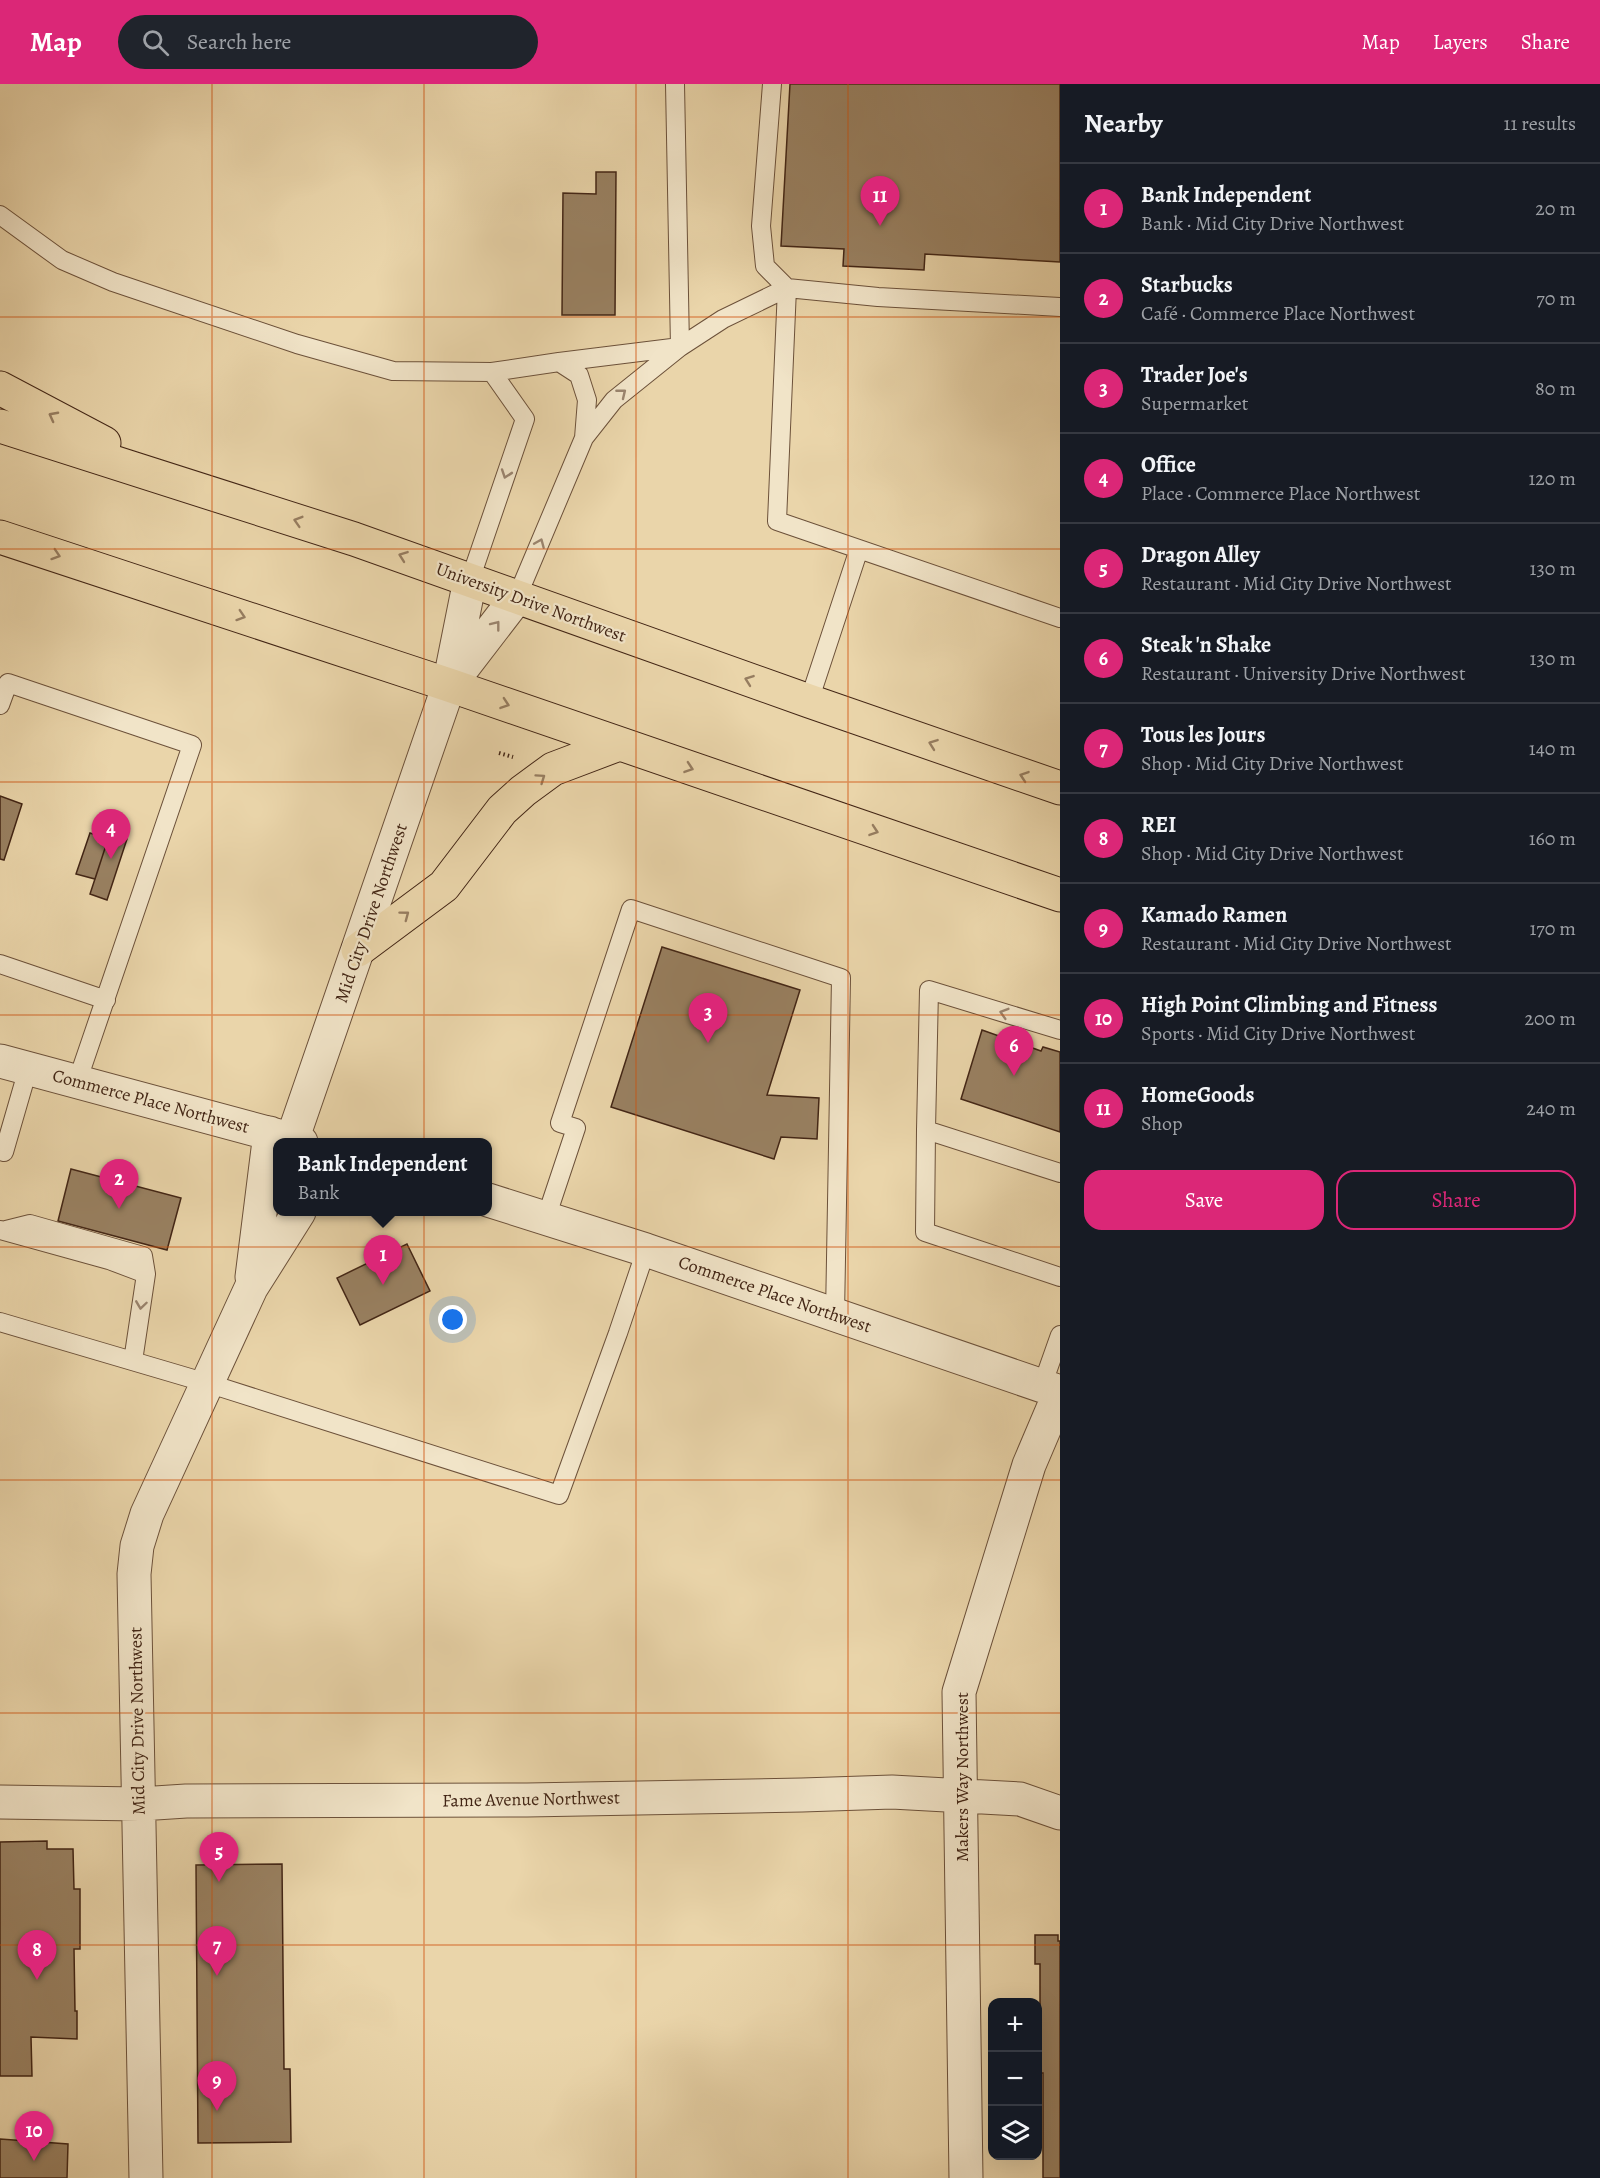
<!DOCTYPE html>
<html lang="en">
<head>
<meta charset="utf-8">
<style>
  body { margin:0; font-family:Alegreya,serif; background:#20242c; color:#f1f3f6 }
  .controls { position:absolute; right:18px; bottom:18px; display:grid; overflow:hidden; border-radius:12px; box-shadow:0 6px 24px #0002 }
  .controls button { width:54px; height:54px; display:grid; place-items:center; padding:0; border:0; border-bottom:2px solid #363941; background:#171b24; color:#f1f3f6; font:30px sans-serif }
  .you { position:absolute; left:453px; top:1236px; width:21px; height:21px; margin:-15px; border:4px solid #fff; border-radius:50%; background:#1a73e8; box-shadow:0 0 0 9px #1a73e833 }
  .badge { display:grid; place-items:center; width:39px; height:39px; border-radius:50%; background:#db2777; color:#fff; font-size:20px; font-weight:700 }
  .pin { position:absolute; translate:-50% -50px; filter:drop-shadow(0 2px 3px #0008) }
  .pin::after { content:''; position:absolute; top:32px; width:21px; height:18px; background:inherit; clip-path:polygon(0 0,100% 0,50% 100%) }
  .popup { position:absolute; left:273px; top:1054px; width:219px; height:78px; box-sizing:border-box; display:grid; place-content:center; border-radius:12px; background:#171b24; filter:drop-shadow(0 2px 4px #0005); font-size:20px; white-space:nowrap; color:#9ea1a6 }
  .popup b { font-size:22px; color:#f1f3f6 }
  .popup::after { content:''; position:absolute; left:50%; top:100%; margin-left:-12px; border:12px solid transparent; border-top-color:#171b24 }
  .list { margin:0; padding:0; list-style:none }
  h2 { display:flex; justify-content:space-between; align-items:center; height:78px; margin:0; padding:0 24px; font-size:26px }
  h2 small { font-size:20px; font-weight:400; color:#9ea1a6 }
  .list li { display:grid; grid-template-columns:39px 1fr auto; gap:18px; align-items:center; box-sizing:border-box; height:90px; padding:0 24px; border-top:2px solid #363941 }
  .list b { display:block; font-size:22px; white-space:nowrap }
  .list p { margin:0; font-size:20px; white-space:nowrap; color:#9ea1a6 }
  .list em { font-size:20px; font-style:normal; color:#9ea1a6 }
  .actions { display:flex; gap:12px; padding:18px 24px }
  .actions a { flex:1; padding:14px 0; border:2px solid #db2777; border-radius:18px; text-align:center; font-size:21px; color:#db2777 }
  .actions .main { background:#db2777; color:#fff }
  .icon { flex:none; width:33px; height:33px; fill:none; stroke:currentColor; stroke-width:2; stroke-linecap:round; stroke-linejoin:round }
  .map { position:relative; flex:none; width:1060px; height:2094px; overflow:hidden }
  header { display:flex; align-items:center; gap:36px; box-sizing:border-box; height:84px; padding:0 30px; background:#db2777; color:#fff }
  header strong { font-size:28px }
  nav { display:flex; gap:33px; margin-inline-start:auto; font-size:21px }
  .search { width:420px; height:54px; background:#20242c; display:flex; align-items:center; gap:15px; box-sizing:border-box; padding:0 21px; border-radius:33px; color:#9ea1a6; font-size:22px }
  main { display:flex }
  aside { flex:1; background:#171b24 }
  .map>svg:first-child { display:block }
  .building { fill:#998162; stroke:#422515; stroke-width:1.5 }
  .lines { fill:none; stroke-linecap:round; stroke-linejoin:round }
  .lane-casing { stroke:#6c513a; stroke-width:20 }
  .street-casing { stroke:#6c513a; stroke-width:35 }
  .highway-casing { stroke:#422515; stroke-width:35 }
  .path { stroke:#422515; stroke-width:4; stroke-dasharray:1.5 3; stroke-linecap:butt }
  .lane { stroke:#f1e4c8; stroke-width:18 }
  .street { stroke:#f1e4c8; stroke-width:33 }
  .highway { stroke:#ead5aa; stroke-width:33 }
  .oneway { stroke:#9a846e }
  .oneway2 { stroke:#967d60 }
  .grid { fill:none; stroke:#cf510d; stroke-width:1.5; stroke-opacity:0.55 }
  .labels { text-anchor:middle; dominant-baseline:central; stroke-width:4.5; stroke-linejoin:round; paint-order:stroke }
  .street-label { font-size:18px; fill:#422515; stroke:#f1e4c8 }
</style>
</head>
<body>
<header>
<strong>Map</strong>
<div class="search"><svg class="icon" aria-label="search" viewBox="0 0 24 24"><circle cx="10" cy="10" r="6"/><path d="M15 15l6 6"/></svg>Search here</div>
<nav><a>Map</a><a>Layers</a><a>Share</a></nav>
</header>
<main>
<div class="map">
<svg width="1060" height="2094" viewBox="0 0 1060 2094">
  <rect width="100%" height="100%" fill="#ead5aa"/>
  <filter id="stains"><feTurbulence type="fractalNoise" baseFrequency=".00333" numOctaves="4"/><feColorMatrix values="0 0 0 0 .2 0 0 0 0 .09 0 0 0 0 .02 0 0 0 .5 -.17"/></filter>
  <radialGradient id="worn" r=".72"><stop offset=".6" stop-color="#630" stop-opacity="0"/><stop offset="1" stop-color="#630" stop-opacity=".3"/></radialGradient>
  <path class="building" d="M 790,0 L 1060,0 L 1060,178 L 925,170 L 924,186 L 843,182 L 844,165 L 781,162 Z
    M 596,88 L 616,88 L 615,231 L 562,231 L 563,109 L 596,110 Z
    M 0,712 L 22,720 L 4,776 L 0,775 Z
    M 90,749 L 108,755 L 95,795 L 76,790 Z
    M 110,749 L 127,755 L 107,816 L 90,810 Z
    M 662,863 L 800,906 L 767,1011 L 819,1014 L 817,1055 L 781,1053 L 774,1075 L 611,1023 Z
    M 982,946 L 1041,967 L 1043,963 L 1060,968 L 1060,1048 L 961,1015 Z
    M 71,1085 L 181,1114 L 167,1166 L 58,1137 Z
    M 407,1160 L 430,1207 L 360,1241 L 337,1194 Z
    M 47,1757 L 47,1765 L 73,1765 L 74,1805 L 80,1805 L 80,1865 L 74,1865 L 75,1927 L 77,1927 L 77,1955 L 31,1953 L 32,1992 L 0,1992 L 0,1758 Z
    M 282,1780 L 284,1985 L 290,1985 L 291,2058 L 198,2059 L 196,1781 Z
    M 1035,1851 L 1058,1851 L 1058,1857 L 1060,1857 L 1060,2094 L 1043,2094 L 1043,1989 L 1040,1989 L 1040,1880 L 1035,1880 Z
    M 0,2055 L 68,2060 L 67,2094 L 0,2094 Z"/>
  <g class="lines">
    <g class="lane-casing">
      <path id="lane" d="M 772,0 L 761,142 L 765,182 L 787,204 L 777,437 L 1060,534
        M 0,131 L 62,176 L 113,198 L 297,260 L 393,287 L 492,288 L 525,335 L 470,496
        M 559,278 L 579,291 L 587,316 L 584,354
        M 492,288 L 559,278 L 680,263 L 723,235 L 787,204 L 878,213 L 1060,223
        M 517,513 L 584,354 L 614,316 L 680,263 L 675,0
        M 809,617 L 859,465
        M 0,621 L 8,599 L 192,661 L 77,998
        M 0,880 L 106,916
        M 926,1046 L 929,906 L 1060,946
        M 0,1067 L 4,1068 L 28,985
        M 1060,1089 L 926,1046 L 925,1148 L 1060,1193
        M 546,1134 L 576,1044 L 560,1039 L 631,825 L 841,894 L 835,1231
        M 0,1146 L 109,1176 L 146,1190 L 133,1277
        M 6,1146 L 30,1140 L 143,1172 L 146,1190
        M 0,1238 L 207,1299 L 559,1411 L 618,1249 L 646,1166
        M 1042,1302 L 1060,1251"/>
    </g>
    <g class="street-casing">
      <path id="street" d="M 454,595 L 517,513
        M 0,977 L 301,1058
        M 292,1056 L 449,601 L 470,496
        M 488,1116 L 646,1166 L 1060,1308
        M 252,1193 L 270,1049
        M 0,1718 L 140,1720 L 186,1717 L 527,1716 L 802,1711 L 892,1708 L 1020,1715 L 1060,1729
        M 146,2094 L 134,1490 L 137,1462 L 147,1430 L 251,1204 L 299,1128
        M 966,2094 L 959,1608 L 1029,1381 L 1060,1308"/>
    </g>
    <g class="highway-casing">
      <path id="highway" d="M 0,304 L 104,359
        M 0,342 L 354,455 L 809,617 L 1060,704
        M 0,453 L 449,601 L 1060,811
        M 358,866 L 444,802 L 502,726 L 523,707 L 553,685 L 619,660"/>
    </g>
    <path class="path" d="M 499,669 L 513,673"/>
    <use href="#lane" class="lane"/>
    <use href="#street" class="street"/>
    <use href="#highway" class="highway"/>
  </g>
  <defs><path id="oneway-chevron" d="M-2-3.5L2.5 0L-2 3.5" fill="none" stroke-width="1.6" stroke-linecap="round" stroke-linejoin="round" transform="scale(1.5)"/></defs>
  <g class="oneway">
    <use href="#oneway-chevron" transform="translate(622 309) rotate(-39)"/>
    <use href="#oneway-chevron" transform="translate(506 390) rotate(109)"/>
    <use href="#oneway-chevron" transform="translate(540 459) rotate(-67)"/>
    <use href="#oneway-chevron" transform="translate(496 541) rotate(-52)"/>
    <use href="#oneway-chevron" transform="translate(1004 929) rotate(-163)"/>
    <use href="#oneway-chevron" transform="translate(141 1221) rotate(98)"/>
  </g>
  <g class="oneway2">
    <use href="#oneway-chevron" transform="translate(53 332) rotate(-152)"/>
    <use href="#oneway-chevron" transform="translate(298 437) rotate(-163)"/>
    <use href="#oneway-chevron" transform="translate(56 471) rotate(18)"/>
    <use href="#oneway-chevron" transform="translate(403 472) rotate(-160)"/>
    <use href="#oneway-chevron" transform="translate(241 532) rotate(18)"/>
    <use href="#oneway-chevron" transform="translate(749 596) rotate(-160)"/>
    <use href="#oneway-chevron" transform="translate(505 620) rotate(19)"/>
    <use href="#oneway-chevron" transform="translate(933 660) rotate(-160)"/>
    <use href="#oneway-chevron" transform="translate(689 684) rotate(19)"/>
    <use href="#oneway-chevron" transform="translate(1024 692) rotate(-161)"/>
    <use href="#oneway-chevron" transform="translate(541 694) rotate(-35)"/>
    <use href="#oneway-chevron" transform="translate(874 747) rotate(19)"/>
    <use href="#oneway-chevron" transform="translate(405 831) rotate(-37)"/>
  </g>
  <path class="grid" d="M 212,0 L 212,2094M 424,0 L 424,2094M 636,0 L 636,2094M 848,0 L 848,2094M 0,233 L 1060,233M 0,465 L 1060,465M 0,698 L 1060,698M 0,931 L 1060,931M 0,1163 L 1060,1163M 0,1396 L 1060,1396M 0,1629 L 1060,1629M 0,1861 L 1060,1861"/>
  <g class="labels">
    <g class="street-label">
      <text transform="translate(531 518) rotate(20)">University Drive Northwest</text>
      <text transform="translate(371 829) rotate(-71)">Mid City Drive Northwest</text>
      <text transform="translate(151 1017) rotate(15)">Commerce Place Northwest</text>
      <text transform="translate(775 1210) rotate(19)">Commerce Place Northwest</text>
      <text transform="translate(137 1637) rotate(-91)">Mid City Drive Northwest</text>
      <text transform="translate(962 1693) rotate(-90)">Makers Way Northwest</text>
      <text transform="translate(531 1715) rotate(-1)">Fame Avenue Northwest</text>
    </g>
  </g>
  <rect width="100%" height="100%" filter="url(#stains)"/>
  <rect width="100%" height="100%" fill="url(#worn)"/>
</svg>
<div class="controls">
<button>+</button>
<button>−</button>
<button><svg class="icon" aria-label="layers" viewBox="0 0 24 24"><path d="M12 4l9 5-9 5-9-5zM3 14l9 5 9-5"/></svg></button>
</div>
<div class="you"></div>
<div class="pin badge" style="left:383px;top:1201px">1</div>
<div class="popup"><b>Bank Independent</b>Bank</div>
<div class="pin badge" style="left:119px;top:1125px">2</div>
<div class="pin badge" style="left:708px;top:959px">3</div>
<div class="pin badge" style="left:111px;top:775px">4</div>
<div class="pin badge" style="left:219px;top:1798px">5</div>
<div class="pin badge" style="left:1014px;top:992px">6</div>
<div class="pin badge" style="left:217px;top:1892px">7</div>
<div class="pin badge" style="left:37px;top:1896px">8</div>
<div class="pin badge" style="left:217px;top:2027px">9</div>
<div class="pin badge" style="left:34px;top:2077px">10</div>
<div class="pin badge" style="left:880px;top:142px">11</div>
</div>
<aside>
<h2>Nearby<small>11 results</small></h2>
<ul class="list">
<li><span class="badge">1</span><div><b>Bank Independent</b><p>Bank · Mid City Drive Northwest</p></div><em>20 m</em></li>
<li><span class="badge">2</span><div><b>Starbucks</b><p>Café · Commerce Place Northwest</p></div><em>70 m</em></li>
<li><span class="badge">3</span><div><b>Trader Joe's</b><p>Supermarket</p></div><em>80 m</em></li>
<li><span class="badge">4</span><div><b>Office</b><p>Place · Commerce Place Northwest</p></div><em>120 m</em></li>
<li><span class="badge">5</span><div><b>Dragon Alley</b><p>Restaurant · Mid City Drive Northwest</p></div><em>130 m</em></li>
<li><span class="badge">6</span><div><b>Steak 'n Shake</b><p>Restaurant · University Drive Northwest</p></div><em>130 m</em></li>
<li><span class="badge">7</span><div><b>Tous les Jours</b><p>Shop · Mid City Drive Northwest</p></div><em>140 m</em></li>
<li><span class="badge">8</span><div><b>REI</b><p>Shop · Mid City Drive Northwest</p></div><em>160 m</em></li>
<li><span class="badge">9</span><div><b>Kamado Ramen</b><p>Restaurant · Mid City Drive Northwest</p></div><em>170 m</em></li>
<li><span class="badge">10</span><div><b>High Point Climbing and Fitness</b><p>Sports · Mid City Drive Northwest</p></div><em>200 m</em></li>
<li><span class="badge">11</span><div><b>HomeGoods</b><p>Shop</p></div><em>240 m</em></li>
</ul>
<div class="actions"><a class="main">Save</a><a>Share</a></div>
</aside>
</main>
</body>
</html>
